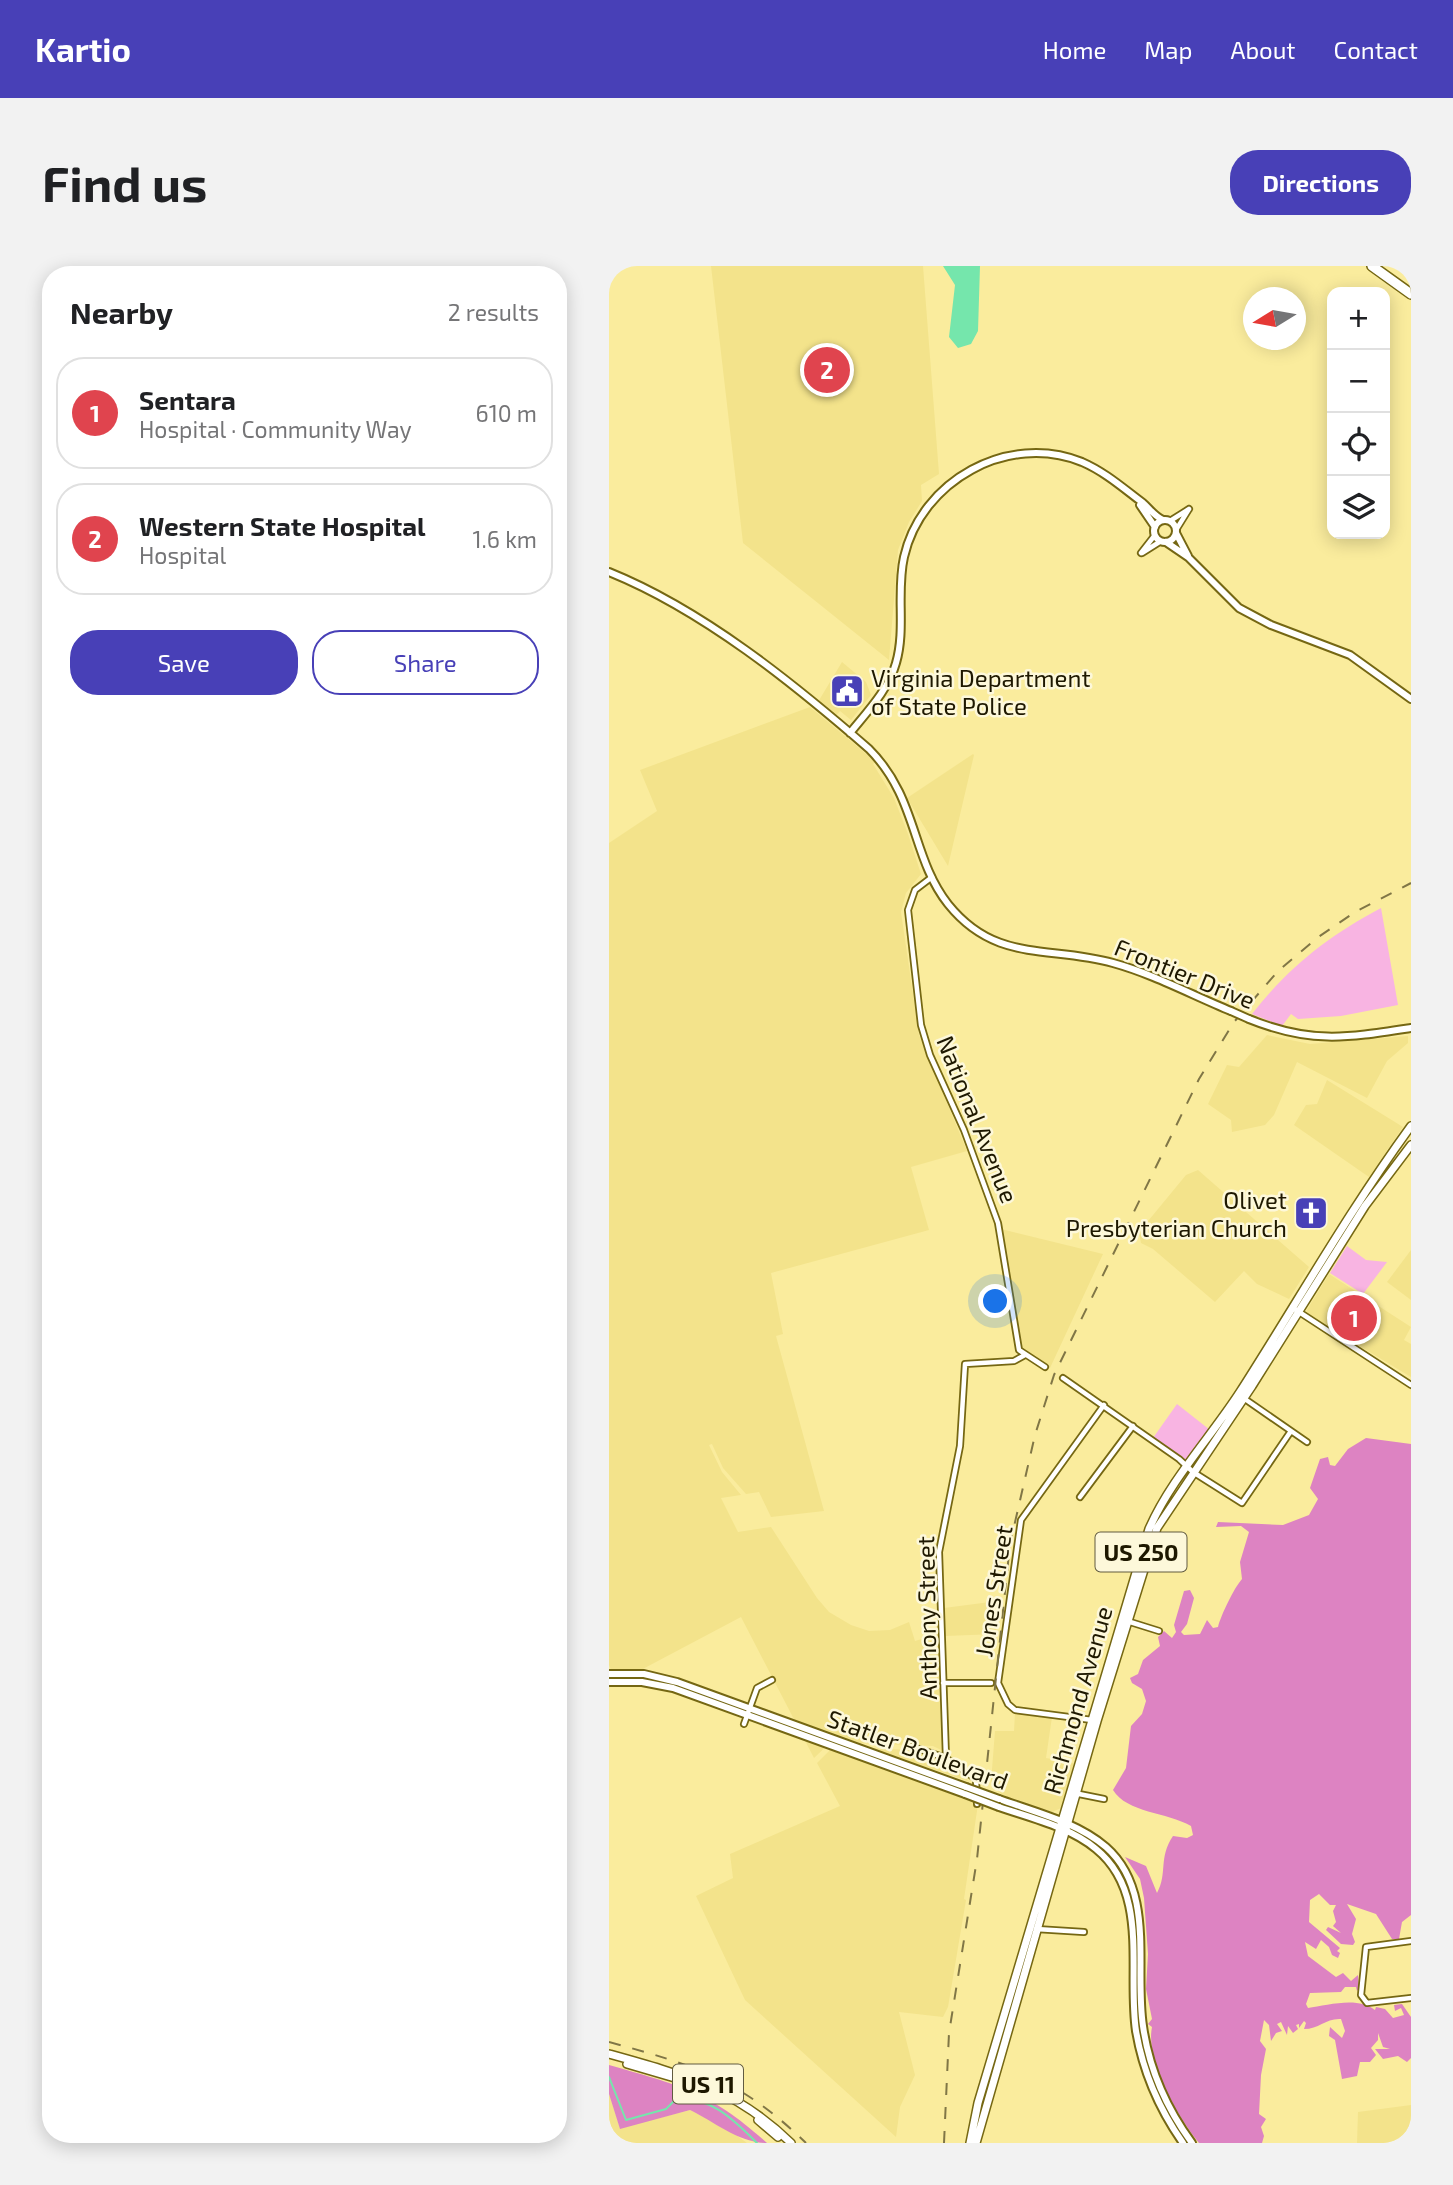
<!DOCTYPE html>
<html lang="en">
<head>
<meta charset="utf-8">
<style>
  body { margin:0; font-family:"Exo 2",sans-serif; background:#f2f2f2; color:#202124 }
  .controls { position:absolute; right:21px; top:21px; display:grid; overflow:hidden; border-radius:14px; box-shadow:0 4px 18px #0003 }
  .controls button { width:63px; height:63px; display:grid; place-items:center; padding:0; border:0; border-bottom:2px solid #e0e0e0; background:#fff; color:#202124; font:35px sans-serif }
  .compass { position:absolute; left:634px; top:21px; width:63px; height:63px; border-radius:50%; background:#fff; box-shadow:0 4px 18px #0003; rotate:259deg }
  .you { position:absolute; left:387px; top:1036px; width:24px; height:24px; margin:-18px; border:5px solid #fff; border-radius:50%; background:#1a73e8; box-shadow:0 0 0 10px #1a73e833 }
  .badge { display:grid; place-items:center; width:46px; height:46px; border-radius:50%; background:#4840b7; color:#fff; font-size:23px; font-weight:700 }
  .pin { position:absolute; translate:-50% -50%; border:4px solid #fff; box-shadow:0 2px 7px #0006 }
  .list { margin:0; padding:0; list-style:none }
  h2 { display:flex; justify-content:space-between; align-items:center; height:91px; margin:0; padding:0 28px; font-size:30px }
  h2 small { font-size:23px; font-weight:400; color:#757577 }
  .list li { display:grid; grid-template-columns:46px 1fr auto; gap:21px; align-items:center; box-sizing:border-box; height:112px; margin:0 14px 14px; padding:0 14px; border:2px solid #e0e0e0; border-radius:28px }
  .list b { display:block; font-size:26px; white-space:nowrap }
  .list p { margin:0; font-size:23px; white-space:nowrap; color:#757577 }
  .list em { font-size:23px; font-style:normal; color:#757577 }
  .actions { display:flex; gap:14px; padding:21px 28px }
  .actions a { flex:1; padding:16px 0; border:2px solid #4840b7; border-radius:28px; text-align:center; font-size:24px; color:#4840b7 }
  .actions .main { background:#4840b7; color:#fff }
  .icon { flex:none; width:38px; height:38px; fill:none; stroke:currentColor; stroke-width:2; stroke-linecap:round; stroke-linejoin:round }
  .map { position:relative; flex:none; width:802px; height:1877px; overflow:hidden; border-radius:28px }
  header { display:flex; align-items:center; gap:42px; box-sizing:border-box; height:98px; padding:0 35px; background:#4840b7; color:#fff }
  header strong { font-size:33px }
  nav { display:flex; gap:38px; margin-inline-start:auto; font-size:24px }
  .intro { display:flex; align-items:center; justify-content:space-between; box-sizing:border-box; height:168px; padding:0 42px }
  h1 { margin:0; font-size:49px }
  .button { padding:18px 32px; border-radius:28px; background:#4840b7; color:#fff; font-size:24px; font-weight:700 }
  main { display:flex; gap:42px; padding:0 42px }
  aside { flex:1; background:#fff; border-radius:28px; box-shadow:0 4px 18px #0003 }
  .map>svg:first-child { display:block }
  .built { fill:#f3e38b }
  .green { fill:#f8b4e2 }
  .forest { fill:#dd83c2 }
  .water { fill:#75e6ac }
  .lines { fill:none; stroke-linecap:round; stroke-linejoin:round }
  .stream { stroke:#75e6ac; stroke-width:2 }
  .street-casing { stroke:#756713; stroke-width:8 }
  .secondary-casing { stroke:#756713; stroke-width:10 }
  .primary-casing { stroke:#756713; stroke-width:10 }
  .highway-casing { stroke:#756713; stroke-width:12 }
  .street { stroke:#fff; stroke-width:4.5 }
  .secondary { stroke:#fff; stroke-width:6 }
  .primary { stroke:#fff; stroke-width:7 }
  .highway { stroke:#fff; stroke-width:9 }
  .rail { stroke:#807646; stroke-width:2; stroke-dasharray:12 12; stroke-linecap:butt }
  .secondary-bridge-casing { stroke:#756713; stroke-width:10; stroke-linecap:butt }
  .secondary-bridge { stroke:#fff; stroke-width:6 }
  .labels { text-anchor:middle; dominant-baseline:central; stroke-width:5; stroke-linejoin:round; paint-order:stroke }
  .shield { fill:#fdf8da; stroke:#615b41; stroke-width:2 }
  .shield-label { font-size:23px; font-weight:bold; fill:#1e1800 }
  .poi-label { font-size:24px; fill:#1e1800; stroke:#fdf8da; text-anchor:start }
  .street-label { font-size:24px; fill:#1e1800; stroke:#fdf8da }
</style>
</head>
<body>
<header>
<strong>Kartio</strong>
<nav><a>Home</a><a>Map</a><a>About</a><a>Contact</a></nav>
</header>
<div class="intro"><h1>Find us</h1><a class="button">Directions</a></div>
<main>
<aside>
<h2>Nearby<small>2 results</small></h2>
<ul class="list">
<li><span class="badge" style="background:#e0444e">1</span><div><b>Sentara</b><p>Hospital · Community Way</p></div><em>610 m</em></li>
<li><span class="badge" style="background:#e0444e">2</span><div><b>Western State Hospital</b><p>Hospital</p></div><em>1.6 km</em></li>
</ul>
<div class="actions"><a class="main">Save</a><a>Share</a></div>
</aside>
<div class="map">
<svg width="802" height="1877" viewBox="0 0 802 1877">
  <rect width="100%" height="100%" fill="#faec9d"/>
  <path class="built" d="M 102,0 L 314,0 L 330,208 L 312,219 L 313,235 L 300,256 L 289,284 L 280,394 L 134,277 Z
    M 233,396 L 257,416 L 262,429 L 242,454 L 231,445 L 227,450 L 209,436 Z
    M 201,441 L 267,496 L 264,498 L 285,532 L 299,568 L 312,608 L 297,627 L 292,646 L 310,769 L 358,885 L 302,901 L 320,964 L 162,1007 L 174,1068 L 167,1070 L 215,1245 L 162,1251 L 150,1226 L 137,1228 L 114,1202 L 103,1178 L 100,1179 L 113,1206 L 132,1229 L 112,1232 L 129,1266 L 162,1261 L 208,1332 L 220,1346 L 242,1359 L 260,1365 L 281,1364 L 300,1356 L 306,1375 L 329,1368 L 336,1486 L 324,1480 L 247,1477 L 228,1470 L 205,1492 L 132,1351 L 30,1405 L 2,1404 L 0,1399 L 0,577 L 48,545 L 31,504 Z
    M 364,488 L 365,489 L 339,600 L 298,532 Z
    M 658,769 L 701,778 L 799,770 L 799,777 L 778,795 L 758,832 L 688,796 L 665,849 L 656,859 L 623,866 L 622,854 L 599,838 L 618,799 L 630,801 Z
    M 718,814 L 794,861 L 760,911 L 685,859 L 697,839 L 708,838 Z
    M 589,904 L 700,1001 L 680,1033 L 648,1018 L 635,1005 L 606,1036 L 544,983 L 532,977 L 530,966 L 577,909 Z
    M 392,963 L 494,988 L 441,1102 L 410,1084 Z
    M 802,984 L 802,1034 L 778,1016 Z
    M 720,1008 L 802,1061 L 795,1074 L 802,1078 L 802,1111 L 696,1047 Z
    M 389,1335 L 387,1368 L 336,1370 L 335,1342 Z
    M 406,1447 L 443,1451 L 437,1492 L 465,1497 L 452,1542 L 441,1547 L 394,1530 L 382,1516 L 386,1465 L 405,1465 Z
    M 259,1482 L 322,1485 L 349,1499 L 359,1515 Z
    M 222,1483 L 369,1538 L 355,1633 L 357,1634 L 339,1741 L 334,1751 L 290,1746 L 306,1809 L 291,1841 L 287,1871 L 136,1734 L 87,1630 L 124,1612 L 121,1588 L 231,1540 L 208,1497 Z
    M 0,1828 L 11,1862 L 81,1844 L 119,1863 L 138,1877 L 0,1877 Z
    M 802,1839 L 802,1877 L 748,1877 L 749,1846 Z"/>
  <path class="green" d="M 772,642 L 789,739 L 732,750 L 689,753 L 682,748 L 673,760 L 643,748 C 680,701 719,670 772,642 Z
    M 738,980 L 757,994 L 778,996 L 754,1028 L 721,1007 Z
    M 568,1138 L 601,1164 L 578,1195 L 544,1172 Z"/>
  <path class="forest" d="M 757,1172 L 802,1178 L 802,1649 L 793,1656 L 790,1673 L 783,1673 L 767,1648 L 738,1638 L 747,1653 L 743,1668 L 746,1676 L 744,1679 L 732,1678 L 717,1664 L 719,1661 L 732,1667 L 724,1660 L 727,1656 L 724,1645 L 727,1639 L 721,1639 L 710,1628 L 701,1634 L 700,1656 L 731,1682 L 728,1685 L 731,1687 L 729,1692 L 723,1689 L 720,1681 L 712,1674 L 707,1683 L 696,1676 L 699,1690 L 727,1711 L 734,1707 L 742,1715 L 749,1709 L 750,1722 L 748,1725 L 747,1721 L 736,1721 L 732,1726 L 701,1727 L 697,1738 L 699,1742 C 718,1739 750,1730 766,1744 L 767,1741 L 776,1743 L 784,1752 L 795,1749 L 792,1742 L 786,1745 L 785,1739 L 793,1738 L 802,1751 L 802,1792 L 798,1796 L 789,1790 L 774,1793 L 766,1783 L 781,1783 L 774,1781 L 769,1767 L 769,1774 L 762,1782 L 767,1789 L 761,1796 L 751,1796 L 748,1810 L 733,1813 L 726,1774 L 720,1770 L 721,1761 L 733,1772 L 736,1765 L 732,1753 C 717,1752 710,1763 695,1763 L 697,1757 L 695,1755 L 690,1762 L 690,1758 L 687,1759 L 689,1763 L 684,1767 L 679,1760 L 678,1769 L 672,1756 L 668,1758 L 673,1765 L 667,1767 L 662,1775 L 660,1759 L 655,1754 L 651,1775 L 657,1783 L 652,1809 L 650,1848 L 657,1853 L 652,1861 L 655,1870 L 653,1877 L 590,1877 C 569,1852 536,1794 543,1761 L 539,1758 L 543,1753 L 537,1723 L 539,1688 L 535,1632 L 531,1613 L 516,1591 L 537,1600 L 548,1627 C 559,1607 549,1592 564,1570 L 578,1572 L 584,1569 L 582,1560 C 558,1546 518,1547 504,1524 L 517,1502 L 522,1460 L 533,1448 L 537,1435 L 533,1423 L 523,1417 L 521,1412 L 529,1408 L 534,1394 L 551,1380 L 549,1371 L 555,1365 L 563,1372 L 567,1366 L 565,1359 L 575,1325 L 581,1324 L 585,1332 L 578,1358 L 572,1366 L 575,1369 L 591,1368 L 598,1354 L 604,1362 L 609,1361 C 612,1349 625,1322 633,1313 L 631,1296 L 640,1266 L 632,1260 L 607,1261 L 609,1256 L 674,1259 L 700,1249 L 709,1233 L 701,1222 L 711,1193 L 719,1191 L 721,1199 L 726,1200 L 739,1183 Z
    M 0,1799 C 70,1819 102,1826 158,1877 C 130,1877 106,1856 81,1844 L 11,1863 L 0,1828 Z"/>
  <path class="water" d="M 334,0 L 371,0 L 369,65 L 362,78 L 349,82 L 340,71 L 346,19 Z"/>
  <g class="lines">
    <path class="stream" d="M 0,1811 L 17,1854 L 57,1843 L 65,1835 C 100,1828 125,1854 148,1877"/>
    <g class="street-casing">
      <path id="street" d="M 561,255 L 580,243
        M 567,264 L 580,243
        M 532,287 L 546,269
        M 533,287 L 552,275
        M 323,611 L 306,624 L 299,644 L 312,759 L 321,789 L 355,864 L 389,957 L 410,1084 L 436,1101
        M 684,1042 L 802,1119
        M 454,1112 L 570,1193 L 584,1206 L 633,1237 L 682,1165
        M 633,1131 L 698,1176
        M 471,1231 L 524,1160
        M 518,1355 L 550,1365
        M 334,1417 L 382,1417
        M 483,1454 L 406,1444 L 399,1438 L 389,1417 L 412,1254 L 495,1139
        M 135,1458 L 148,1422 L 163,1414
        M 301,1480 L 337,1492
        M 465,1527 L 495,1533
        M 368,1538 L 367,1513 L 337,1492 L 330,1286 L 351,1180 L 356,1098 L 405,1095 L 416,1089
        M 427,1663 L 475,1666
        M 802,1675 L 757,1681 L 752,1729 L 758,1737 L 802,1732"/>
    </g>
    <g class="secondary-casing">
      <path id="secondary" d="M 531,239 L 546,261
        M545 265a11 11 0 1 1 22 0a11 11 0 1 1-22 0Z
        M 567,267 L 579,290
        M 557,276 L 579,291 L 630,342 L 662,359 L 741,389 L 802,433
        M 0,306 C 94,344 184,417 260,483 C 309,532 302,591 339,638 C 387,698 441,679 504,697 C 544,708 583,729 622,745
        M 241,467 C 258,446 280,423 287,397 C 297,363 287,326 295,291 C 312,215 399,166 473,196 C 496,206 514,222 534,237 C 541,243 545,250 554,254
        M 640,753 C 702,778 737,772 802,762
        M 0,1408 L 35,1408 L 68,1416 L 357,1521
        M 0,1416 L 33,1416 L 64,1422 L 356,1528
        M 390,1533 C 426,1546 468,1556 497,1581 C 547,1625 525,1702 534,1760 C 540,1802 558,1843 583,1877
        M 390,1541 C 422,1552 461,1561 487,1583 C 541,1627 518,1705 527,1765 C 534,1806 550,1843 574,1877"/>
    </g>
    <g class="primary-casing">
      <path id="primary" d="M 0,1788 C 72,1808 127,1823 182,1877
        M 18,1798 L 76,1815 L 115,1832
        M 149,1854 L 169,1871
        M 361,1877 L 369,1837 L 540,1263 C 562,1213 602,1171 631,1126 C 688,1037 740,945 802,860
        M 367,1877 L 488,1455 L 548,1262 L 643,1120 L 756,940 L 802,879"/>
    </g>
    <g class="highway-casing">
      <path id="highway" d="M 763,0 L 802,28"/>
    </g>
    <use href="#street" class="street"/>
    <use href="#secondary" class="secondary"/>
    <use href="#primary" class="primary"/>
    <use href="#highway" class="highway"/>
    <path class="rail" d="M 0,1776 C 85,1799 132,1814 197,1877
      M 335,1877 L 340,1767 L 368,1593 L 401,1278 L 426,1169 L 445,1109 L 590,813 L 625,756 L 669,705 L 708,672 L 746,646 L 802,617"/>
    <g class="secondary-bridge-casing">
      <path id="secondary-bridge" d="M 622,745 L 640,753
        M 357,1521 L 390,1533
        M 356,1528 L 390,1541"/>
    </g>
    <use href="#secondary-bridge" class="secondary-bridge"/>
  </g>
  <defs>
    <g id="civic-square" transform="scale(1.75)"><rect x="-9" y="-9" width="18" height="18" rx="4" fill="#4840b7" stroke="#fdf8da"/><path d="M-.6-6.5H3V-4.5H.6V-3L4-1V1h2V6H-6V1h2V-1L-.6-3ZM-1.2 2.5V6h2.4V2.5Z" fill="#fff"/></g>
    <g id="church-square" transform="scale(1.75)"><rect x="-9" y="-9" width="18" height="18" rx="4" fill="#4840b7" stroke="#fdf8da"/><path d="M-1.2-6h2.4v3.5h3.3v2.4h-3.3V6h-2.4V-.1h-3.3v-2.4h3.3Z" fill="#fff"/></g>
  </defs>
  <g fill-rule="evenodd">
    <use href="#civic-square" x="238" y="425"/>
    <use href="#church-square" x="702" y="947"/>
  </g>
  <g class="labels">
    <g class="shield">
      <rect x="486.5" y="1266.5" width="91" height="39" rx="5"/>
      <rect x="64" y="1798.5" width="70" height="39" rx="5"/>
    </g>
    <g class="shield-label">
      <text x="532" y="1286">US 250</text>
      <text x="99" y="1818">US 11</text>
    </g>
    <g class="poi-label">
      <text x="262" y="411">Virginia Department<tspan x="262" dy="28">of State Police</tspan></text>
      <text x="678" y="933" text-anchor="end">Olivet<tspan x="678" dy="28">Presbyterian Church</tspan></text>
    </g>
    <g class="street-label">
      <text transform="translate(576 707) rotate(22)">Frontier Drive</text>
      <text transform="translate(369 853) rotate(68)">National Avenue</text>
      <text transform="translate(384 1325) rotate(-81)">Jones Street</text>
      <text transform="translate(317 1352) rotate(-91)">Anthony Street</text>
      <text transform="translate(468 1434) rotate(-74)">Richmond Avenue</text>
      <text transform="translate(309 1483) rotate(20)">Statler Boulevard</text>
    </g>
  </g>
</svg>
<div class="controls">
<button>+</button>
<button>−</button>
<button><svg class="icon" aria-label="locate" viewBox="0 0 24 24"><circle cx="12" cy="12" r="6"/><path d="M12 2v4M12 18v4M2 12h4M18 12h4"/></svg></button>
<button><svg class="icon" aria-label="layers" viewBox="0 0 24 24"><path d="M12 4l9 5-9 5-9-5zM3 14l9 5 9-5"/></svg></button>
</div>
<svg class="compass" viewBox="-18 -18 36 36"><path d="M0-13l5 13h-10z" fill="#e53935"/><path d="M0 13l5-13h-10z" fill="#757577"/></svg>
<div class="you"></div>
<div class="pin badge" style="left:745px;top:1052px;background:#e0444e">1</div>
<div class="pin badge" style="left:218px;top:104px;background:#e0444e">2</div>
</div>
</main>
</body>
</html>
